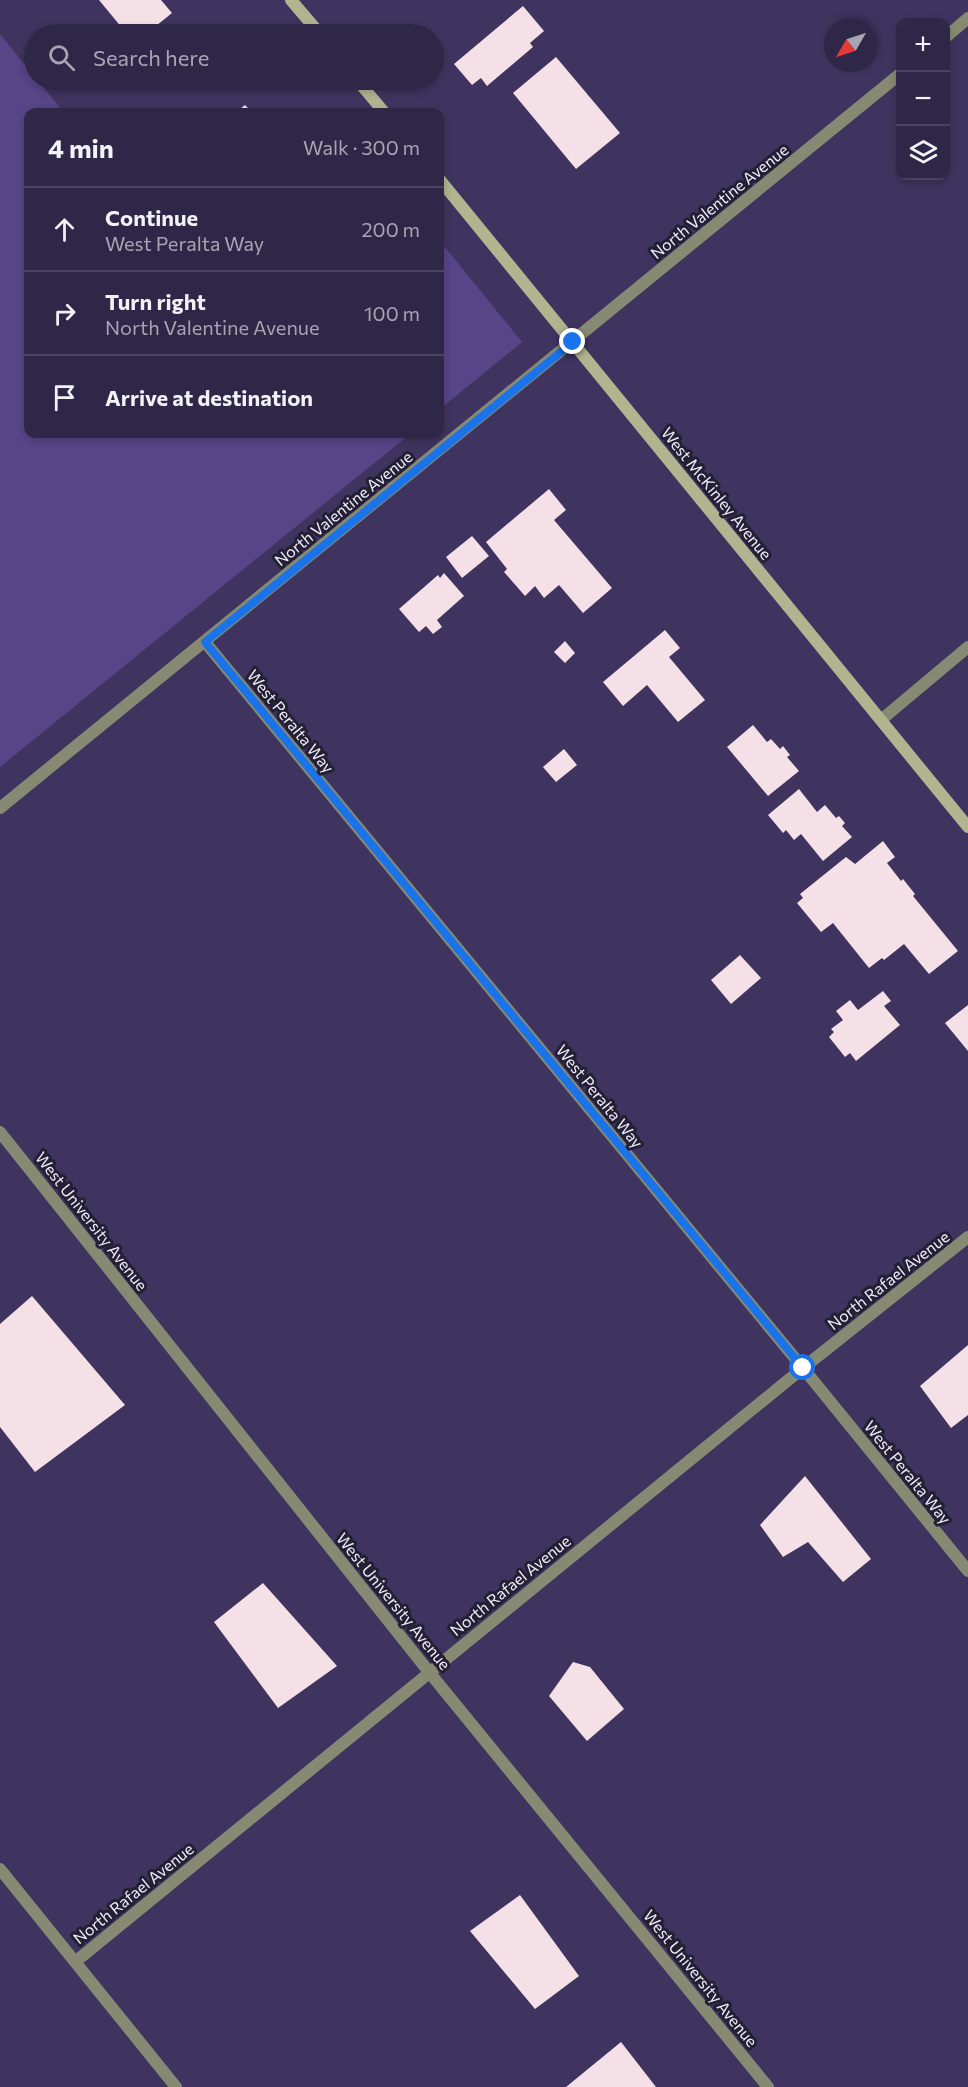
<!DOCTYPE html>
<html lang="en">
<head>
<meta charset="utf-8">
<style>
  body { margin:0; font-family:Commissioner,sans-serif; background:#3b3352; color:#f1f3f6 }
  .controls { position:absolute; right:18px; top:18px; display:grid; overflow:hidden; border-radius:12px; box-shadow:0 3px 9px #0003 }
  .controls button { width:54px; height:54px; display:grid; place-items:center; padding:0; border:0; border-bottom:2px solid #4a4460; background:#2f2747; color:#f1f3f6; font:30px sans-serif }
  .compass { position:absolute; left:824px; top:18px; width:54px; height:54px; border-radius:50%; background:#2f2747; box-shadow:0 3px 9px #0003; rotate:231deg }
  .stop { position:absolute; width:18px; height:18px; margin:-14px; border:4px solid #1a73e8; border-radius:50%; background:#fff }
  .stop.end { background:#1a73e8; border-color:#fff; box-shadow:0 2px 6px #0008 }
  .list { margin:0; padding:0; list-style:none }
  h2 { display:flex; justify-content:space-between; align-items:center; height:78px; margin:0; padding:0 24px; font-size:26px }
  h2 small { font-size:20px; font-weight:400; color:#a7a5b4 }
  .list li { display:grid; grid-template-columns:39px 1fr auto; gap:18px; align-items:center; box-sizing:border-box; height:84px; padding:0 24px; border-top:2px solid #4a4460 }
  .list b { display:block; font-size:22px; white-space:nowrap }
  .list p { margin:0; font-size:20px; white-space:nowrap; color:#a7a5b4 }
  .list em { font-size:20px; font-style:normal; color:#a7a5b4 }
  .icon { flex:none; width:33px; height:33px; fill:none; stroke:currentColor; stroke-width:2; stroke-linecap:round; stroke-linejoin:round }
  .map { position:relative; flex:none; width:968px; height:2087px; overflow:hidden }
  .search { position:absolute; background:#2f2747; box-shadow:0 3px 9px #0003; left:24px; top:24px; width:420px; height:66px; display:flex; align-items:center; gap:15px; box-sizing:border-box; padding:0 21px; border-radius:33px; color:#a7a5b4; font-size:22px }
  .panel { position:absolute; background:#2f2747; box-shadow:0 3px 9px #0003; left:24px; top:108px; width:420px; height:330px; border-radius:12px }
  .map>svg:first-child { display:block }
  .green { fill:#574588 }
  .building { fill:#f5e0e7 }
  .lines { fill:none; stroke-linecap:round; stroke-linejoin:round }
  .service { stroke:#878a73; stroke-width:12 }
  .minor { stroke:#878a73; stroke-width:12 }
  .secondary { stroke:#b0b590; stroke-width:12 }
  .route { stroke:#1a73e8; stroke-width:8 }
  .labels { text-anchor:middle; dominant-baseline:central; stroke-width:6; stroke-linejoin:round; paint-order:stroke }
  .street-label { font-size:16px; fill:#efecfd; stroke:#242034 }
</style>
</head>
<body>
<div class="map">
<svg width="968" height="2087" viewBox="0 0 968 2087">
  <rect width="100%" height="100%" fill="#3f345f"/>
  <path class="green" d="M 0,34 L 34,76 L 34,80 L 37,80 L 64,112 L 28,112 L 28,434 L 410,434 L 0,767 Z
    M 440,241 L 522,342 L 440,409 Z"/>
  <path class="building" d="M 99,0 L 161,0 L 172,13 L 146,34 L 127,34 Z
    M 523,6 L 544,31 L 530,43 L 533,47 L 487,86 L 481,78 L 472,85 L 454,64 Z
    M 556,57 L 620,133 L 576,169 L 513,93 Z
    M 245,105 L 252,112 L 236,112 Z
    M 549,489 L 566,510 L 554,520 L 612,588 L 583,613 L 559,585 L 544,598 L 535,586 L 525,596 L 504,572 L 507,569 L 486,542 Z
    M 472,536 L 489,556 L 462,578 L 446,557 Z
    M 444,573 L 464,596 L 437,620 L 442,627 L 433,634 L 426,626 L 419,632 L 399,609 L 438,575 L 440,578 Z
    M 665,630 L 680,648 L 669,657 L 705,700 L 678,722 L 647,685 L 623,706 L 603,682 Z
    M 565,641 L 575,653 L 565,663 L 554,652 Z
    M 753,725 L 767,742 L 771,739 L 780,749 L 783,746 L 790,755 L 787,757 L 799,771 L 768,796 L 727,747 Z
    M 564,749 L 577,765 L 556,782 L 543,767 Z
    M 799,789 L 817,812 L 825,805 L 836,818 L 839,816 L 845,823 L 842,826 L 852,837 L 823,861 L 801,834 L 794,840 L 786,830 L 783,833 L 768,815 Z
    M 883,841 L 895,857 L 887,863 L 901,881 L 903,879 L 915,894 L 913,896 L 958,951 L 929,974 L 904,944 L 884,960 L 882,958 L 869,968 L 833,923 L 821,932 L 797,903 L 803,898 L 800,894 L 846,857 L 855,864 Z
    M 740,955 L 761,978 L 731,1004 L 711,980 Z
    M 883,991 L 891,1001 L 884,1006 L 900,1025 L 856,1061 L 850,1053 L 845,1057 L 829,1037 L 834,1032 L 831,1029 L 843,1020 L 836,1011 L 850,1000 L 858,1010 Z
    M 968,1005 L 968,1051 L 945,1023 Z
    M 32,1296 L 125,1405 L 35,1472 L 0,1427 L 0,1324 Z
    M 968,1345 L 968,1415 L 951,1428 L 920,1386 Z
    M 805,1476 L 871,1559 L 843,1582 L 808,1542 L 783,1557 L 760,1525 Z
    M 263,1583 L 337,1666 L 278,1708 L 214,1622 Z
    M 573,1662 L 590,1667 L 624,1709 L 587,1741 L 549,1696 Z
    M 520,1895 L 579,1976 L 535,2009 L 470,1931 Z
    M 621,2042 L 656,2087 L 566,2087 Z"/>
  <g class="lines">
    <path class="service" d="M 881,720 L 968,647"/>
    <path class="minor" d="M 946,37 L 968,18
      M 205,642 L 803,1368 L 968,1571
      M 0,808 L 900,74
      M 0,1132 L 429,1672 L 768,2087
      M 0,1869 L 176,2087
      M 75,1962 L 803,1368 L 968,1237"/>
    <path class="secondary" d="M 291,0 L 320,34
      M 357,80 L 384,112
      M 440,180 L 968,827"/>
  </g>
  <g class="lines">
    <path class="route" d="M 573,342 L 205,642 L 803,1368"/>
  </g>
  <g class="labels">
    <g class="street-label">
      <text transform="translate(719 201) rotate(-39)">North Valentine Avenue</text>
      <text transform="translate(717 493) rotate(51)">West McKinley Avenue</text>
      <text transform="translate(343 508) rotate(-39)">North Valentine Avenue</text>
      <text transform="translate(291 721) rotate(51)">West Peralta Way</text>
      <text transform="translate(600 1096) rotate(51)">West Peralta Way</text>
      <text transform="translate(92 1221) rotate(52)">West University Avenue</text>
      <text transform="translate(888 1280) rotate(-38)">North Rafael Avenue</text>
      <text transform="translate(908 1472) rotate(51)">West Peralta Way</text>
      <text transform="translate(510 1585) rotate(-39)">North Rafael Avenue</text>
      <text transform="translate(394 1601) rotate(51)">West University Avenue</text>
      <text transform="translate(133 1893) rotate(-39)">North Rafael Avenue</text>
      <text transform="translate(701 1978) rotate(51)">West University Avenue</text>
    </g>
  </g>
</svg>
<div class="controls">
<button>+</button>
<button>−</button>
<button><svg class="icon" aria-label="layers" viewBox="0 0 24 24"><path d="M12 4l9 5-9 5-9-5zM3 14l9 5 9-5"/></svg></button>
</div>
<svg class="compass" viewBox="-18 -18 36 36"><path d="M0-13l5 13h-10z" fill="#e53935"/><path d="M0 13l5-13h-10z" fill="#a7a5b4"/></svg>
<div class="stop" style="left:803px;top:1368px"></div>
<div class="stop end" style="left:573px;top:342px"></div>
<div class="search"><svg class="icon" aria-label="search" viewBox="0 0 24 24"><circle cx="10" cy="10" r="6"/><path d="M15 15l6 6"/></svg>Search here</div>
<section class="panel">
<h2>4 min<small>Walk · 300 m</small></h2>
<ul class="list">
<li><svg class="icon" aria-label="ahead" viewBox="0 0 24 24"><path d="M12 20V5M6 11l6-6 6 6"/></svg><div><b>Continue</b><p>West Peralta Way</p></div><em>200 m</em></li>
<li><svg class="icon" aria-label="right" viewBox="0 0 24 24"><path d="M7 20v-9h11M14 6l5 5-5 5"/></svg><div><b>Turn right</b><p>North Valentine Avenue</p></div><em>100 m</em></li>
<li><svg class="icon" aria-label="arrive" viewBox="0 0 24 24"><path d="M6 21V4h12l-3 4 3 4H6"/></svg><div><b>Arrive at destination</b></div></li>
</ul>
</section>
</div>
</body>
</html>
